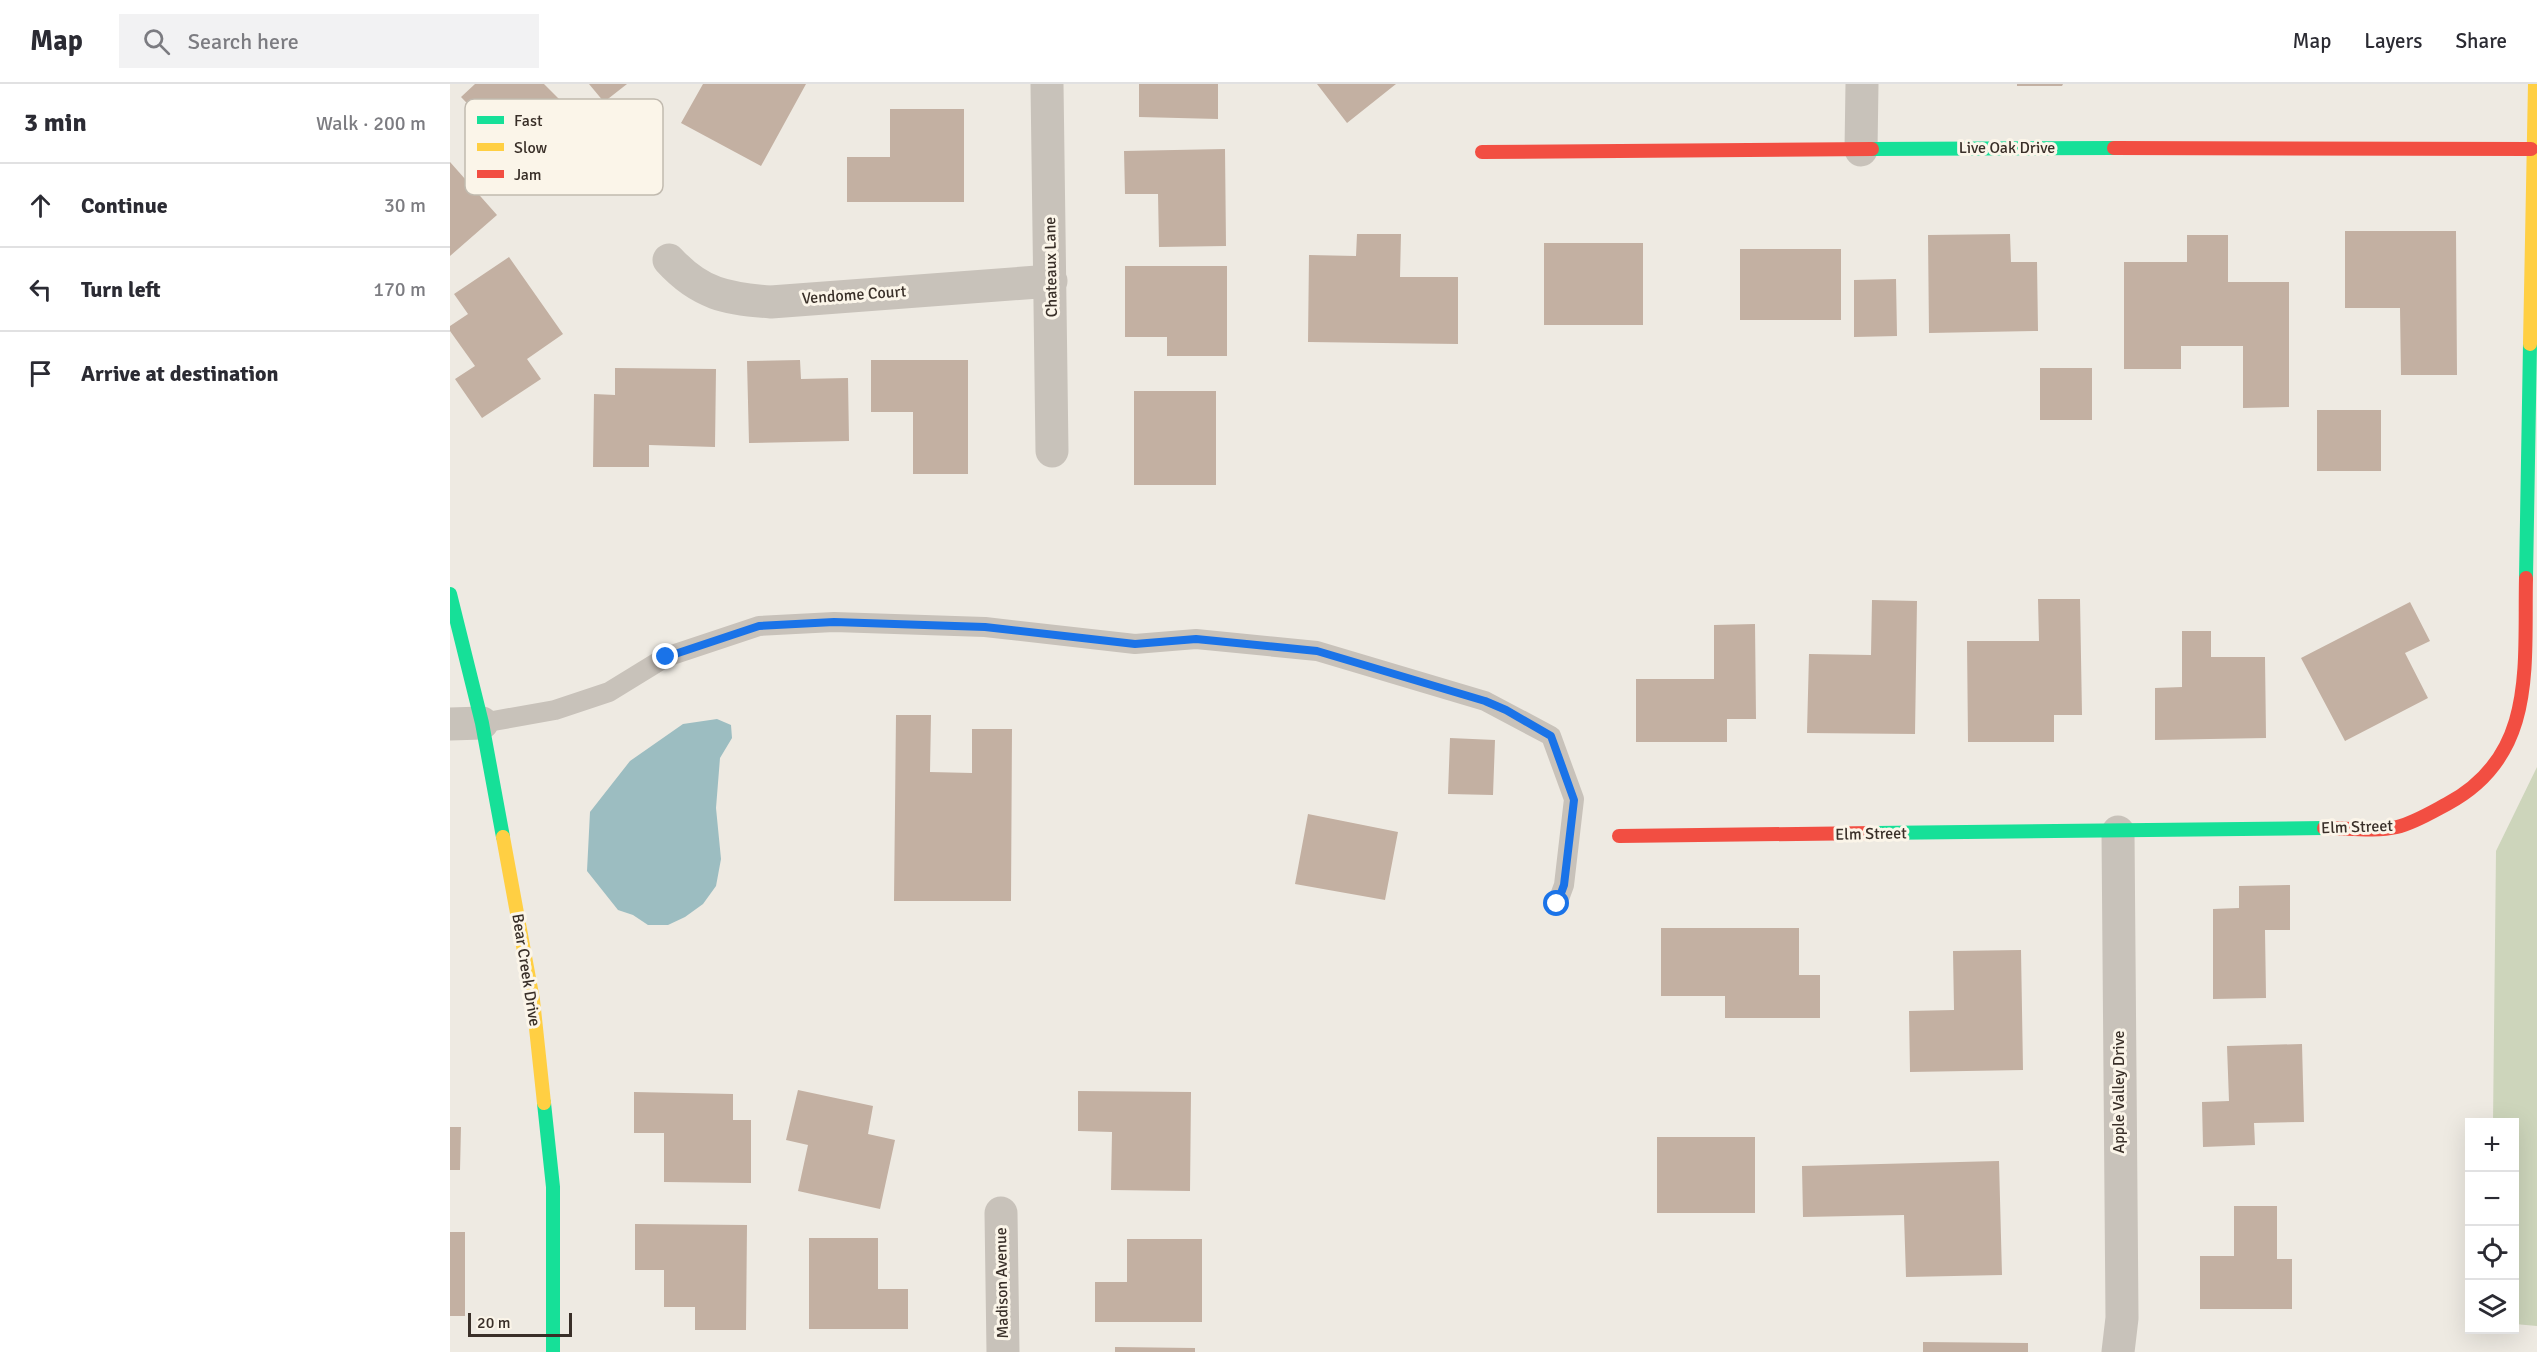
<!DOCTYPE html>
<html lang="en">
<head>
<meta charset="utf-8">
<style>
  body { margin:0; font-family:Signika,sans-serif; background:#f2f2f3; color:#2b2b33 }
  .controls { position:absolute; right:18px; bottom:18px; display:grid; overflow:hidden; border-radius:0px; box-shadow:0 6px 24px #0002 }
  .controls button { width:54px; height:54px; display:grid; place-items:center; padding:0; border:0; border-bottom:2px solid #e1e1e2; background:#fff; color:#2b2b33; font:30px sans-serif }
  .scale { position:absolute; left:18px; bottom:15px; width:104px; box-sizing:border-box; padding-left:6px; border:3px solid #392f28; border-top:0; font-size:16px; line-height:21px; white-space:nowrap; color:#392f28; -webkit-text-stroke:4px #fbf5e9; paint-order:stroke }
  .stop { position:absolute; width:18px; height:18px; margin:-14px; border:4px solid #1a73e8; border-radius:50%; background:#fff }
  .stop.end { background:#1a73e8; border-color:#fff; box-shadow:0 2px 6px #0008 }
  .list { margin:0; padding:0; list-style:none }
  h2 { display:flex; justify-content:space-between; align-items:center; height:78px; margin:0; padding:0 24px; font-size:26px }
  h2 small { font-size:20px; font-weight:400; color:#7c7c81 }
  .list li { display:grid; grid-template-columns:39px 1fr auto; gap:18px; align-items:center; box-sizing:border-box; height:84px; padding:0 24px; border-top:2px solid #e1e1e2 }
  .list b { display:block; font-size:22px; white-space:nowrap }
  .list em { font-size:20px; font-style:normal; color:#7c7c81 }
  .icon { flex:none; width:33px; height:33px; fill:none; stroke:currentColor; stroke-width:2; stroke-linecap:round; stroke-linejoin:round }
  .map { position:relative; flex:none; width:2087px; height:1268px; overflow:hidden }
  header { display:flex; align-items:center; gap:36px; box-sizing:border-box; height:84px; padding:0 30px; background:#fff; border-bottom:2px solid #e1e1e2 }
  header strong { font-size:28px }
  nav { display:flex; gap:33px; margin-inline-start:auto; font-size:21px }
  .search { width:420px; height:54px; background:#f2f2f3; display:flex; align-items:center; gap:15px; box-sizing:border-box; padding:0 21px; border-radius:0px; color:#7c7c81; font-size:22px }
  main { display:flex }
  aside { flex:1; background:#fff }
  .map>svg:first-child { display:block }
  .green { fill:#cdd5bb }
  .water { fill:#9cbdc1 }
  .building { fill:#c3b0a2 }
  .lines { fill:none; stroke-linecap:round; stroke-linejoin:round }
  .lane { stroke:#c8c2ba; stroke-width:20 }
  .street { stroke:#c8c2ba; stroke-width:33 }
  .fast { stroke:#16e098; stroke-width:14 }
  .slow { stroke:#ffcf43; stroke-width:14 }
  .jam { stroke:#f24e42; stroke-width:14 }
  .route { stroke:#1a73e8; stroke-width:8 }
  .labels { text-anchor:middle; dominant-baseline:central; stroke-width:6; stroke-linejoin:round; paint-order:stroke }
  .street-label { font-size:16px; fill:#392f28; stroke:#fbf5e9 }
  .key { fill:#fbf5e9; stroke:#c1baaf; stroke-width:1.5 }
  .key-label { font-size:16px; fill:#392f28 }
</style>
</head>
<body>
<header>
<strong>Map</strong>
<div class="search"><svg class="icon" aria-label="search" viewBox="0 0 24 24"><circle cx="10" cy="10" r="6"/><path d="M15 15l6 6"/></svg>Search here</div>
<nav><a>Map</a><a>Layers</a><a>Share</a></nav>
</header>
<main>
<aside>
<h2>3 min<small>Walk · 200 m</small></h2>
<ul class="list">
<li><svg class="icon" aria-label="ahead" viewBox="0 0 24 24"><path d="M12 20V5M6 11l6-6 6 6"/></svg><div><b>Continue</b></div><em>30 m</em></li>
<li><svg class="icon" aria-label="left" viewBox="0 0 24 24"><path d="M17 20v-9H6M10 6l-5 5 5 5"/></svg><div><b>Turn left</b></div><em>170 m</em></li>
<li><svg class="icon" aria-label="arrive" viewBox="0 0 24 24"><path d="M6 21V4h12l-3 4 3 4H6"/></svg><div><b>Arrive at destination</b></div></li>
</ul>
</aside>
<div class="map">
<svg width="2087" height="1268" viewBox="0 0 2087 1268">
  <rect width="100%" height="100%" fill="#eeeae2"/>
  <path class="green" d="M 2087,683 L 2087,1242 L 2065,1240 L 2064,1038 L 2043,1038 L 2046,767 Z"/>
  <path class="water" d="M 267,635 L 281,641 L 282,654 L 270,674 L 266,724 L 271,775 L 266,802 L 253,820 L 235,833 L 218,841 L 198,841 L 183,831 L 168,826 L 137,787 L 140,728 L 180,677 L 233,640 Z"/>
  <path class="building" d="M 25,0 L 94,0 L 131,37 L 65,101 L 23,58 L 39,42 L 11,13 Z
    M 139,0 L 177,0 L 154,18 Z
    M 253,0 L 356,0 L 311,82 L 231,39 Z
    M 689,0 L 768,0 L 768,35 L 689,33 Z
    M 867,0 L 946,0 L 897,39 Z
    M 1567,0 L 1613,0 L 1612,2 L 1567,2 Z
    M 440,25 L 514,25 L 514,118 L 397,118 L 397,73 L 440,73 Z
    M 775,65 L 776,162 L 709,163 L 708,110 L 675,110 L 674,67 Z
    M 0,78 L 47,131 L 0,172 Z
    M 1895,147 L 2006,147 L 2007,291 L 1951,291 L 1950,224 L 1895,224 Z
    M 907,150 L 951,150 L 950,193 L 1008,193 L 1008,260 L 858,258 L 859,171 L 906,172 Z
    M 1560,150 L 1561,178 L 1587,178 L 1588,247 L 1479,249 L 1478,151 Z
    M 1737,151 L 1778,151 L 1778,198 L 1839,198 L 1839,323 L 1793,324 L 1793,262 L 1731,262 L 1731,285 L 1674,285 L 1674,178 L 1737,178 Z
    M 1094,159 L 1193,159 L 1193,241 L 1094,241 Z
    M 1290,165 L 1391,165 L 1391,236 L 1290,236 Z
    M 59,173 L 113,250 L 77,275 L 91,295 L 32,334 L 5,295 L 25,282 L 0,247 L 0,242 L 18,230 L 4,210 Z
    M 675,182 L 777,182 L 777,272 L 717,272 L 717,253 L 675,253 Z
    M 1446,195 L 1447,252 L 1404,253 L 1404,196 Z
    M 350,276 L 351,295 L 398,294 L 399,357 L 299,359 L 297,277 Z
    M 421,276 L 518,276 L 518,390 L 463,390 L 463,328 L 421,328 Z
    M 165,284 L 266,285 L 265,363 L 199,361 L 199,383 L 143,383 L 144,310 L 165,311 Z
    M 1590,284 L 1642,284 L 1642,336 L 1590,336 Z
    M 684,307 L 766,307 L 766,401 L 684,401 Z
    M 1867,326 L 1931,326 L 1931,387 L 1867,387 Z
    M 1588,515 L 1630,515 L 1632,631 L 1604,631 L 1604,658 L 1518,658 L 1517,557 L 1589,557 Z
    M 1422,516 L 1467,517 L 1465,650 L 1357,649 L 1359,570 L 1421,571 Z
    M 1960,518 L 1980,557 L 1955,569 L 1978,614 L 1895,657 L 1851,574 Z
    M 1305,540 L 1306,635 L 1277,635 L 1277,658 L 1186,658 L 1186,595 L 1264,595 L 1264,541 Z
    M 1732,547 L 1761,547 L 1761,573 L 1815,573 L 1816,654 L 1705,656 L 1705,604 L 1732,603 Z
    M 446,631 L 481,631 L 480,688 L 522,689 L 522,645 L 562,645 L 561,817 L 444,817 Z
    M 1000,654 L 1045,656 L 1043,711 L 998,710 Z
    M 858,730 L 948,748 L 935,816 L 845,800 Z
    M 1840,801 L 1840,846 L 1815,846 L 1816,914 L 1763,915 L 1763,825 L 1789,824 L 1789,802 Z
    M 1211,844 L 1349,844 L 1349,891 L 1370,891 L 1370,934 L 1275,934 L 1275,912 L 1211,912 Z
    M 1571,866 L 1573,986 L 1460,988 L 1459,927 L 1504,926 L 1503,867 Z
    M 1852,960 L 1854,1038 L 1804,1039 L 1805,1061 L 1753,1063 L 1752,1018 L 1779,1017 L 1777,962 Z
    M 348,1006 L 423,1022 L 418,1050 L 445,1056 L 430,1125 L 348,1107 L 358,1061 L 336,1056 Z
    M 628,1007 L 741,1008 L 740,1107 L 661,1106 L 662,1048 L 628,1047 Z
    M 184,1008 L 283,1010 L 283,1036 L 301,1036 L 301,1099 L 214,1098 L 214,1049 L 184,1049 Z
    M 0,1043 L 11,1043 L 10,1086 L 0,1086 Z
    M 1207,1053 L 1305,1053 L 1305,1129 L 1207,1129 Z
    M 1549,1077 L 1552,1191 L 1456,1193 L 1454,1131 L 1353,1133 L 1352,1082 Z
    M 1784,1122 L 1827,1122 L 1827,1175 L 1842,1175 L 1842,1225 L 1750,1225 L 1750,1172 L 1784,1172 Z
    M 185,1140 L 297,1141 L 296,1246 L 245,1246 L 245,1223 L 214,1223 L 214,1186 L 185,1186 Z
    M 0,1148 L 15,1148 L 15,1232 L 0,1232 Z
    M 359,1154 L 428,1154 L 428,1205 L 458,1205 L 458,1245 L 359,1245 Z
    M 677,1155 L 752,1155 L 752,1238 L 645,1238 L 645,1198 L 677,1198 Z
    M 1473,1258 L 1578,1259 L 1578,1268 L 1473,1268 Z
    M 665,1263 L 745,1264 L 745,1268 L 665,1268 Z"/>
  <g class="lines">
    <path class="lane" d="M 32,639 L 105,626 L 159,608 L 216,573 L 309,542 L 384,538 L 535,543 L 685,560 L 746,555 L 867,567 L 1035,617 L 1101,652 L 1124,715 L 1114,801 L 1107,820"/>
    <path class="street" d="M 597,0 L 602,367
      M 1411,66 L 1412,0
      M 219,176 C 250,210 277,215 321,218 L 601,197
      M 0,640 L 32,639
      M 551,1129 L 553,1268
      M 1668,1268 L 1672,1234 L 1668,748"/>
    <path class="fast" d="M 1422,65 L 1664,64
      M 2076,494 L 2080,260
      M 0,510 L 32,639 L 53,753
      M 1425,749 L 1874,744
      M 94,1019 L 103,1103 L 103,1268"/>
    <path class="slow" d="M 2080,260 L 2085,0
      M 53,753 L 83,916 L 94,1019"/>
    <path class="jam" d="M 1664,64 L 2081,65
      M 1032,68 L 1422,65
      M 1874,744 C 1897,744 1925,748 1947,743 C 1964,739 1982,728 1997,720 C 2087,672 2074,583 2076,494
      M 1169,752 L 1425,749"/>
  </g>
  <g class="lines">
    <path class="route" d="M 216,573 L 309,542 L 384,538 L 535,543 L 685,560 L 746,555 L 867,567 L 1035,617 L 1056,626 L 1101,652 L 1124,716 L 1114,801 L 1107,820"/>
  </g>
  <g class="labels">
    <g class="street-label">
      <text x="1557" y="64">Live Oak Drive</text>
      <text transform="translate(601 183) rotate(-91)">Chateaux Lane</text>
      <text transform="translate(404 211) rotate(-4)">Vendome Court</text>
      <text transform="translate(1907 743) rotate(-2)">Elm Street</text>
      <text transform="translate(1421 750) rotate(-1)">Elm Street</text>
      <text transform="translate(76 886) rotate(81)">Bear Creek Drive</text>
      <text transform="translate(1669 1008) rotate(-90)">Apple Valley Drive</text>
      <text transform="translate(552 1199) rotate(-91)">Madison Avenue</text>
    </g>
  </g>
  <rect x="15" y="15" width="198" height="96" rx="9" class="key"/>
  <rect x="27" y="32" width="27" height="8" fill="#16e098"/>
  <rect x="27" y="59" width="27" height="8" fill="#ffcf43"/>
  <rect x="27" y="86" width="27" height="8" fill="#f24e42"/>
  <g class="key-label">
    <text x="64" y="42">Fast</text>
    <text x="64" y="69">Slow</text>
    <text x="64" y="96">Jam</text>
  </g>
</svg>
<div class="controls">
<button>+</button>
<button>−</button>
<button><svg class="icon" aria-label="locate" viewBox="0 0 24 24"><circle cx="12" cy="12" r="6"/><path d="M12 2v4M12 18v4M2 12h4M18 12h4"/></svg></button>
<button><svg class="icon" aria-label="layers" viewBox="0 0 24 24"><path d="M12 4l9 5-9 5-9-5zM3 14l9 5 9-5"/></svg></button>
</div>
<div class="scale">20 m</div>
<div class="stop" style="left:1107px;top:820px"></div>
<div class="stop end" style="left:216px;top:573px"></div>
</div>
</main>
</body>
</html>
